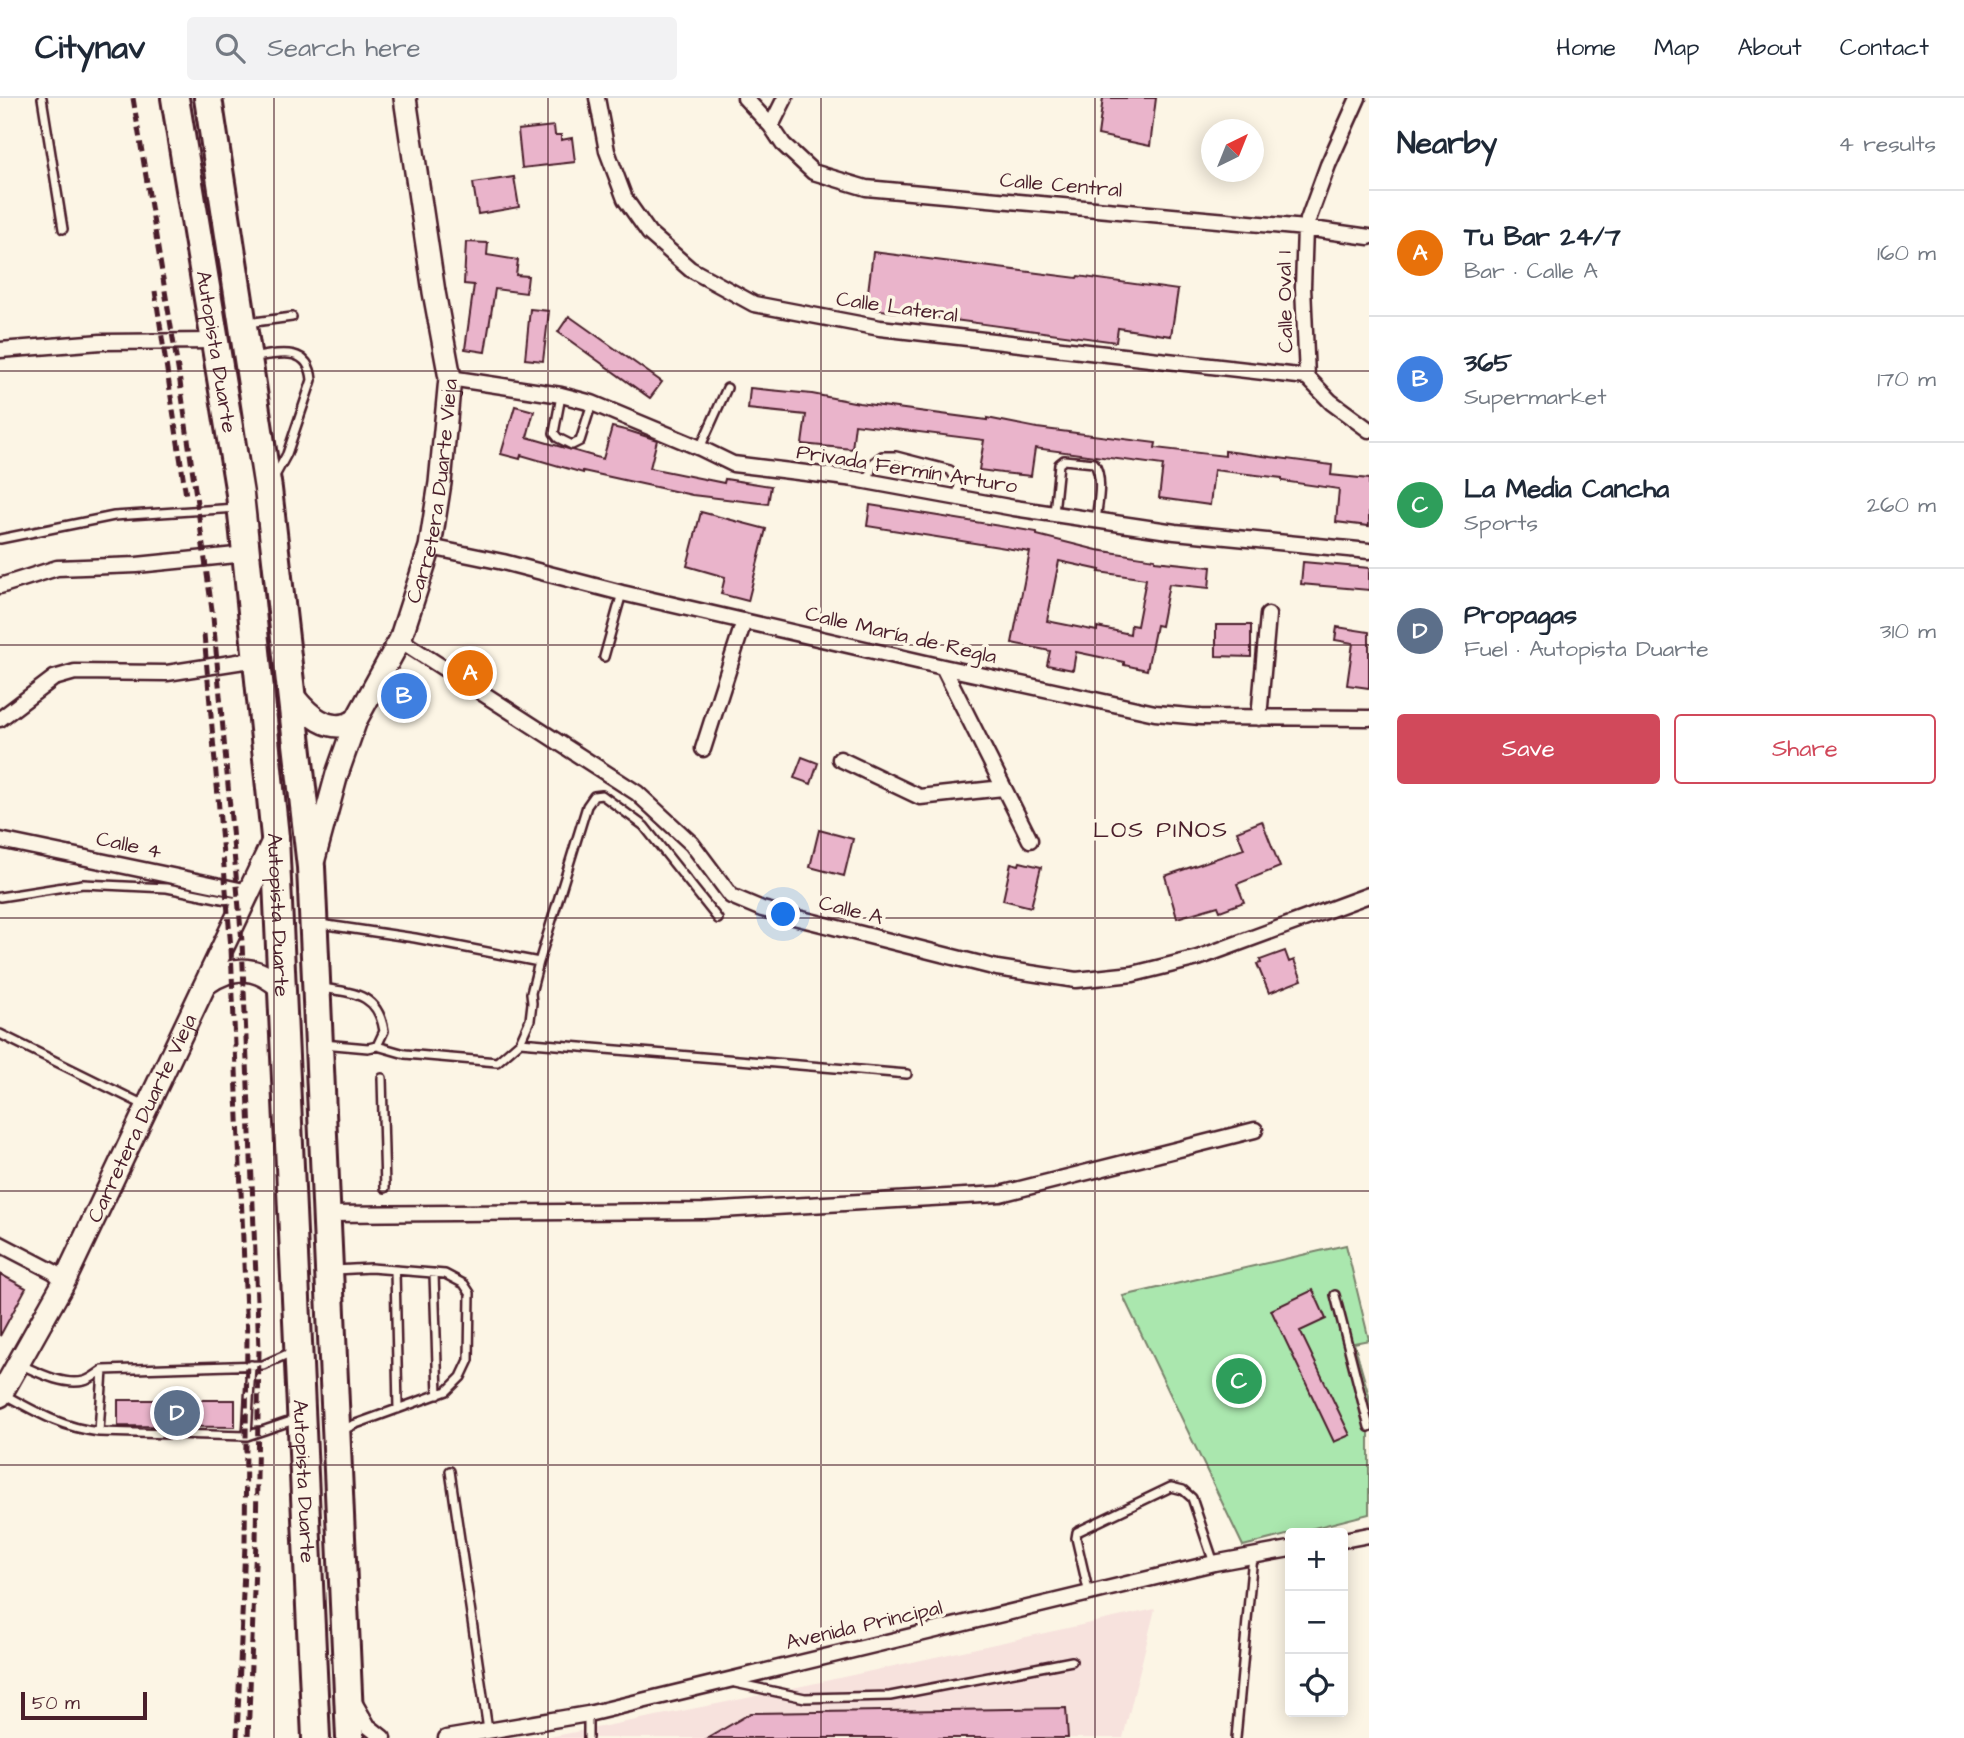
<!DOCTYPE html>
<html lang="en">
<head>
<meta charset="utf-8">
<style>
  body { margin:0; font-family:"Architects Daughter",sans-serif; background:#f2f2f3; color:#1f2937 }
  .controls { position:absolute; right:21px; bottom:21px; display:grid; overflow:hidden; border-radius:7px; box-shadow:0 4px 18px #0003 }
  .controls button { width:63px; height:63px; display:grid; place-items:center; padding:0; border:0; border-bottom:2px solid #e0e1e3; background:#fff; color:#1f2937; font:35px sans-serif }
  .compass { position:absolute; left:1201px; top:21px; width:63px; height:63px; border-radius:50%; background:#fff; box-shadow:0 4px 18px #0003; rotate:43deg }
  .scale { position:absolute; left:21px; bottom:18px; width:126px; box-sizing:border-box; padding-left:7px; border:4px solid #4a1f2b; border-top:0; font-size:19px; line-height:24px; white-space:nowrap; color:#4a1f2b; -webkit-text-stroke:5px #fcf5e5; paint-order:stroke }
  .you { position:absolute; left:784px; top:817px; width:24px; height:24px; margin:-18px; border:5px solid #fff; border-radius:50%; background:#1a73e8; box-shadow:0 0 0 10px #1a73e833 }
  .badge { display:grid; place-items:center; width:46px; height:46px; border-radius:50%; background:#d1495b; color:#fff; font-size:23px; font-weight:700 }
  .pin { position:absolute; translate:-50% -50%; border:4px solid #fff; box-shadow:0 2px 7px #0006 }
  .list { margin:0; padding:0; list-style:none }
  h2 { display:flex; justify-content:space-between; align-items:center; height:91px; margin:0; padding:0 28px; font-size:30px }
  h2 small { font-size:23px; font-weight:400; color:#747a83 }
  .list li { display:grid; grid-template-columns:46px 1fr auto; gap:21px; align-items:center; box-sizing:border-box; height:126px; padding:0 28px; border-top:2px solid #e0e1e3 }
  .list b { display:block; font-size:26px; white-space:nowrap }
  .list p { margin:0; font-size:23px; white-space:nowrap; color:#747a83 }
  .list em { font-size:23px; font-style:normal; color:#747a83 }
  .actions { display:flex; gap:14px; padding:21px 28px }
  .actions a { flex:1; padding:16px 0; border:2px solid #d1495b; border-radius:7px; text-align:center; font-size:24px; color:#d1495b }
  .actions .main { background:#d1495b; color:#fff }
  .icon { flex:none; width:38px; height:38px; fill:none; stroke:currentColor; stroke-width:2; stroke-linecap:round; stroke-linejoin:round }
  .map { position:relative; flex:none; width:1369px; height:1640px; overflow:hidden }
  header { display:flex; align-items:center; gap:42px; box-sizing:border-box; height:98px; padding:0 35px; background:#fff; border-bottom:2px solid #e0e1e3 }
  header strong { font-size:33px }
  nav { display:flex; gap:38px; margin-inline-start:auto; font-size:24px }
  .search { width:490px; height:63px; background:#f2f2f3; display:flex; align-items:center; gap:18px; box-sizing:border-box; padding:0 24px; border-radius:7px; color:#747a83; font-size:26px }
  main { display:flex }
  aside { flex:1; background:#fff }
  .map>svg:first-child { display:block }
  .built { fill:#f7e2dd }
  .green { fill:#aae7ae; stroke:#7a836c; stroke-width:2 }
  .building { fill:#eab4cb; stroke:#4a1f2b; stroke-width:2; fill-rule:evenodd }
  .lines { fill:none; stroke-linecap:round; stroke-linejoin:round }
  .service-casing { stroke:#4a1f2b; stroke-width:12 }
  .minor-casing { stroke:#4a1f2b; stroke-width:19 }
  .secondary-casing { stroke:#4a1f2b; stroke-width:26 }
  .motorway-casing { stroke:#4a1f2b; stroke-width:32 }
  .service { stroke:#fcf5e5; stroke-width:7 }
  .minor { stroke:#fcf5e5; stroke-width:14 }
  .secondary { stroke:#fcf5e5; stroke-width:21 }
  .motorway { stroke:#fcf5e5; stroke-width:26 }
  .rail { stroke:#4a1f2b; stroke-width:5; stroke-dasharray:10 5; stroke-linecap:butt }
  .grid { fill:none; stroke:#4a1f2b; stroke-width:2; stroke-opacity:0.55 }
  .labels { text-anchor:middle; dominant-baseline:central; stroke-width:7; stroke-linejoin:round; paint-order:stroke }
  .street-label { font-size:21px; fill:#4a1f2b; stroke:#fcf5e5 }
  .neighbourhood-label { font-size:23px; letter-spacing:2px; fill:#4a1f2b; stroke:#fcf5e5 }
</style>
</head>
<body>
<header>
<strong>Citynav</strong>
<div class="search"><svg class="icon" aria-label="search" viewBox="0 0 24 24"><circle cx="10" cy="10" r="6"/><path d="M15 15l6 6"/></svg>Search here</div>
<nav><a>Home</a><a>Map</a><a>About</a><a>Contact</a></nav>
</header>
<main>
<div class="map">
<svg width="1369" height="1640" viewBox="0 0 1369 1640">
  <rect width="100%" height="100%" fill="#fcf5e5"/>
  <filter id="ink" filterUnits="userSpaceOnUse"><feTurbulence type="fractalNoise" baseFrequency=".0143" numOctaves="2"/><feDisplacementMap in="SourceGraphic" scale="14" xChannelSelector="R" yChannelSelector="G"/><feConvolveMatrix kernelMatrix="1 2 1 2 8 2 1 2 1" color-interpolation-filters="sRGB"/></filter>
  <g filter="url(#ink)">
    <path class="built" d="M 1155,1511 L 1123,1640 L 545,1640 L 747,1600 Z"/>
    <path class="green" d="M 1346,1147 L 1369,1242 L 1354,1245 L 1369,1298 L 1369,1416 L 1243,1448 L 1123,1198 Z"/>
    <path class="building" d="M 1103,0 L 1156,0 L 1150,48 L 1098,37 Z
      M 554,28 L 555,37 L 561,37 L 561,42 L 572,40 L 575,64 L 522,70 L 518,32 Z
      M 514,79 L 519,109 L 478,116 L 473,85 Z
      M 466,144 L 488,145 L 487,157 L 518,162 L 516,177 L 528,178 L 526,195 L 495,191 L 485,254 L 465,251 L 474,187 L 464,186 Z
      M 873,154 L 1077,180 L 1078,178 L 1178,192 L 1171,238 L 1118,230 L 1116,244 L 866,210 Z
      M 530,211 L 549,213 L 543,263 L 525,261 Z
      M 569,218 L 662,284 L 650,300 L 558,234 Z
      M 750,290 L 812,296 L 859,305 L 987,322 L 987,320 L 1037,330 L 1156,345 L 1155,350 L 1225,358 L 1225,353 L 1332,367 L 1331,377 L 1369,381 L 1369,428 L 1336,424 L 1339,391 L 1282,383 L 1282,380 L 1214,372 L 1210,407 L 1159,400 L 1163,367 L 1035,350 L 1031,378 L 1002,375 L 979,372 L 984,342 L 855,326 L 852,351 L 802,346 L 806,317 L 748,311 Z
      M 515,308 L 534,313 L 527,339 L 603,361 L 612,329 L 629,333 L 657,342 L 650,370 L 724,385 L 725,381 L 771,388 L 768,406 L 692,397 L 583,373 L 583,375 L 521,357 L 520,361 L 501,356 Z
      M 870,407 L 1037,434 L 1037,437 L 1097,452 L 1155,461 L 1155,463 L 1211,469 L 1209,490 L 1169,486 L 1161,528 L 1156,527 L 1147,572 L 1124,567 L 1124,564 L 1076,554 L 1073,572 L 1047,567 L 1050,553 L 1012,545 L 1030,454 L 867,428 ZM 1059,463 L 1100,472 L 1099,474 L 1146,481 L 1137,528 L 1131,527 L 1130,536 L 1097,529 L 1097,533 L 1047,523 Z
      M 701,414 L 766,431 L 748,503 L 721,496 L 725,479 L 687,468 Z
      M 1303,464 L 1369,470 L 1369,492 L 1301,486 Z
      M 1216,527 L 1251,527 L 1251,559 L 1216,558 Z
      M 1337,529 L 1369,534 L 1369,590 L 1347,587 L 1353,545 L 1335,542 Z
      M 802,659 L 818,665 L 811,686 L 794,680 Z
      M 1262,723 L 1280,769 L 1237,786 L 1244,804 L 1220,813 L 1218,808 L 1177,820 L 1165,778 L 1244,751 L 1237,733 Z
      M 819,732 L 853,741 L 844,778 L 810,769 Z
      M 1020,764 L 1041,769 L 1031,809 L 1003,802 L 1011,765 L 1019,767 Z
      M 1285,853 L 1289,864 L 1294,862 L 1302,882 L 1269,895 L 1257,866 L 1261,865 L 1260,862 Z
      M 0,1176 L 26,1190 L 0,1238 Z
      M 1313,1192 L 1326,1221 L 1300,1233 L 1350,1337 L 1334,1344 L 1271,1212 Z
      M 118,1302 L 235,1302 L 235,1329 L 118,1328 Z
      M 1066,1610 L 1068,1640 L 708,1640 L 751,1615 Z"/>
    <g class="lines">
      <g class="service-casing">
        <path id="service" d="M 42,0 L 63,131
          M 247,225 L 292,219
          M 251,260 C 276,256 309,246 312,282 L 287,356 L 275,378
          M 561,298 L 554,335 L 558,340 L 572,347 L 580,343 L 592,305
          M 700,350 L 727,290
          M 868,383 L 873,365 L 882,358 L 896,358 L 950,372 L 959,386 L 957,400
          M 1054,415 L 1059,366 L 1064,362 L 1094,365 C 1104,380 1098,405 1096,422
          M 0,441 L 114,418 L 237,410
          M 604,559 L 622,495
          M 0,799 L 83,786 L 167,790 L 242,805
          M 320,826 L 415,840 L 539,864 L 531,895 L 532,905 L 530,922 L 520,944 L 497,964 L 405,956 L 377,948
          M 539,864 L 587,708 L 594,698 L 602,697 L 644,728 L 718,821
          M 322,890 C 353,895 378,895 384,933 L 377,948 L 368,950 L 323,946
          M 0,936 L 144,1007
          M 520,944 L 907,976
          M 382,980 L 385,1090
          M 335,1172 L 371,1170 L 445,1176 L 464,1186 L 470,1195 L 469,1262 L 461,1279 L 447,1293 L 353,1327 L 341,1333
          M 395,1172 L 398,1311
          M 434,1176 L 438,1297
          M 1335,1197 L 1369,1329
          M 19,1266 C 37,1274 63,1288 84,1283 C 90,1282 98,1275 103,1272 L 263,1267 L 292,1254
          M 5,1297 C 38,1315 61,1329 99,1334 L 247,1338 L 297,1321
          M 99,1334 L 103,1272
          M 247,1338 L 251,1267
          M 450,1373 L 488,1632
          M 1089,1496 L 1076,1440 L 1077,1434 L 1171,1389 L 1183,1392 L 1192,1400 L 1214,1465
          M 735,1585 L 805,1600 L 890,1598 L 1072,1563
          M 588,1640 L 588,1617
          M 1236,1640 L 1253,1458"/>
      </g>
      <g class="minor-casing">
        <path id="minor" d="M 597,0 L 607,53 L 625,101 L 649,135 L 690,171 L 754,206 L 880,230 L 1307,279
          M 745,0 L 771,28 L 783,46 L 813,74 L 866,90 L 1305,130 L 1369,139
          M 1358,0 L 1328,67 L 1305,130 L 1303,189 L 1307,279 L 1331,304 L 1369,332
          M 771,28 L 785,0
          M 0,252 L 101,244 L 215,243
          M 450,280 L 561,297 L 592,305 L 700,350 L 733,366 L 855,381 L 1014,410 L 1175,434 L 1369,453
          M 430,449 L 503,464 L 622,495 L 943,569 L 1155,615 L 1201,619 L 1369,620
          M 0,488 L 57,470 L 137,467 L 246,456
          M 400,542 L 637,695 L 692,746 L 731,798 L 762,811 L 997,870 L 1076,882 L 1133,876 L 1198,860 L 1369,797
          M 943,569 L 1030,742
          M 1259,620 L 1268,517
          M 0,621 L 54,580 L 75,574 L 167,575 L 257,561
          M 703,651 L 744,523
          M 840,661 L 920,699 L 1003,690
          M 0,742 L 249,794
          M 325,1116 L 704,1113 L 1000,1096 L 1255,1032
          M 0,1146 L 54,1174 L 64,1184
          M 1343,1442 L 1369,1437
          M 354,1604 L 368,1628 L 383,1640
          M 446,1640 L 588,1616 L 1214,1465 L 1290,1451"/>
      </g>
      <g class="secondary-casing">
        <g id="secondary">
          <path d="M 291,595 C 306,615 331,639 356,622"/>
          <path id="s1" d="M 314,761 L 337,676 L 356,622 L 400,542 L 430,449 L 440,385 L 450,280 L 434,194 L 405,0"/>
          <path d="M 207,885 C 235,866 258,868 282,891"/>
          <path id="s2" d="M 0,1298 L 64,1184 L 274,741"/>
        </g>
      </g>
      <g class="motorway-casing">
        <g id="motorway">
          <path id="s3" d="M 175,0 L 240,396 L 275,739 L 316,1640"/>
          <path d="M 208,0 L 268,391 L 311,769 L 350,1640"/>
        </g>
      </g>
      <use href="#service" class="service"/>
      <use href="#minor" class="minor"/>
      <use href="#secondary" class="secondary"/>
      <use href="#motorway" class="motorway"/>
      <path class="rail" d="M 133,0 L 179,277 L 213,519 L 242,844 L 259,1251 L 256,1443 L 248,1640
        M 155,193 L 186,398
        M 204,536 L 231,850 L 247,1239 L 245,1446 L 237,1640"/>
    </g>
  </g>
  <path class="grid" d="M 274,0 L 274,1640M 548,0 L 548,1640M 821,0 L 821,1640M 1095,0 L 1095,1640M 0,273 L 1369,273M 0,547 L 1369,547M 0,820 L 1369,820M 0,1093 L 1369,1093M 0,1367 L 1369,1367"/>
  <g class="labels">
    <g class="street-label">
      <text transform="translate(1061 87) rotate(5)">Calle Central</text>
      <text transform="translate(1285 204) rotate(-91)">Calle Oval 1</text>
      <text transform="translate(897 209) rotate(8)">Calle Lateral</text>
      <text stroke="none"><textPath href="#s3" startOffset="257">Autopista Duarte</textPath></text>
      <text transform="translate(907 371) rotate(9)">Privada Fermín Arturo</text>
      <text stroke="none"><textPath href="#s1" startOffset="390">Carretera Duarte Vieja</textPath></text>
      <text transform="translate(901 537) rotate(13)">Calle María de Regla</text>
      <text transform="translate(129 747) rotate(12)">Calle 4</text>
      <text transform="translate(851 812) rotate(14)">Calle A</text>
      <text stroke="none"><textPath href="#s3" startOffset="824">Autopista Duarte</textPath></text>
      <text stroke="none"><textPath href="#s2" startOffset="312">Carretera Duarte Vieja</textPath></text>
      <text stroke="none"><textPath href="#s3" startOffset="1391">Autopista Duarte</textPath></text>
      <text transform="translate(864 1527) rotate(-13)">Avenida Principal</text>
    </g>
    <g class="neighbourhood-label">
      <text x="1161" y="732">LOS PINOS</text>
    </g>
  </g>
</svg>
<div class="controls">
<button>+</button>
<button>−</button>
<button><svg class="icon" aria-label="locate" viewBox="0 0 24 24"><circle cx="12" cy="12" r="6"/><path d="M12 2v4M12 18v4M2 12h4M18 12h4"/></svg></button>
</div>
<svg class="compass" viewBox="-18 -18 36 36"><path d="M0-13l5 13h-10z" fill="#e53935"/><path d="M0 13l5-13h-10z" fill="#747a83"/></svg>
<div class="scale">50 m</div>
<div class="you"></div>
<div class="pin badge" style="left:470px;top:575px;background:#e8710a">A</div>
<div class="pin badge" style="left:404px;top:598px;background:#3f7fe0">B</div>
<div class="pin badge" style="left:1239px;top:1283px;background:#2e9e5b">C</div>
<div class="pin badge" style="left:177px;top:1315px;background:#5c6f8a">D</div>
</div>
<aside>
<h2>Nearby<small>4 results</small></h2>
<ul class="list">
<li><span class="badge" style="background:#e8710a">A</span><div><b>Tu Bar 24/7</b><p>Bar · Calle A</p></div><em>160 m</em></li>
<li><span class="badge" style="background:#3f7fe0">B</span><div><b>365</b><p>Supermarket</p></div><em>170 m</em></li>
<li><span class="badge" style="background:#2e9e5b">C</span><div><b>La Media Cancha</b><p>Sports</p></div><em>260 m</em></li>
<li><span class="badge" style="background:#5c6f8a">D</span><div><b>Propagas</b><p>Fuel · Autopista Duarte</p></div><em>310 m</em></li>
</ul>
<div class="actions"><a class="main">Save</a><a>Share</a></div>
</aside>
</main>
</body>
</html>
